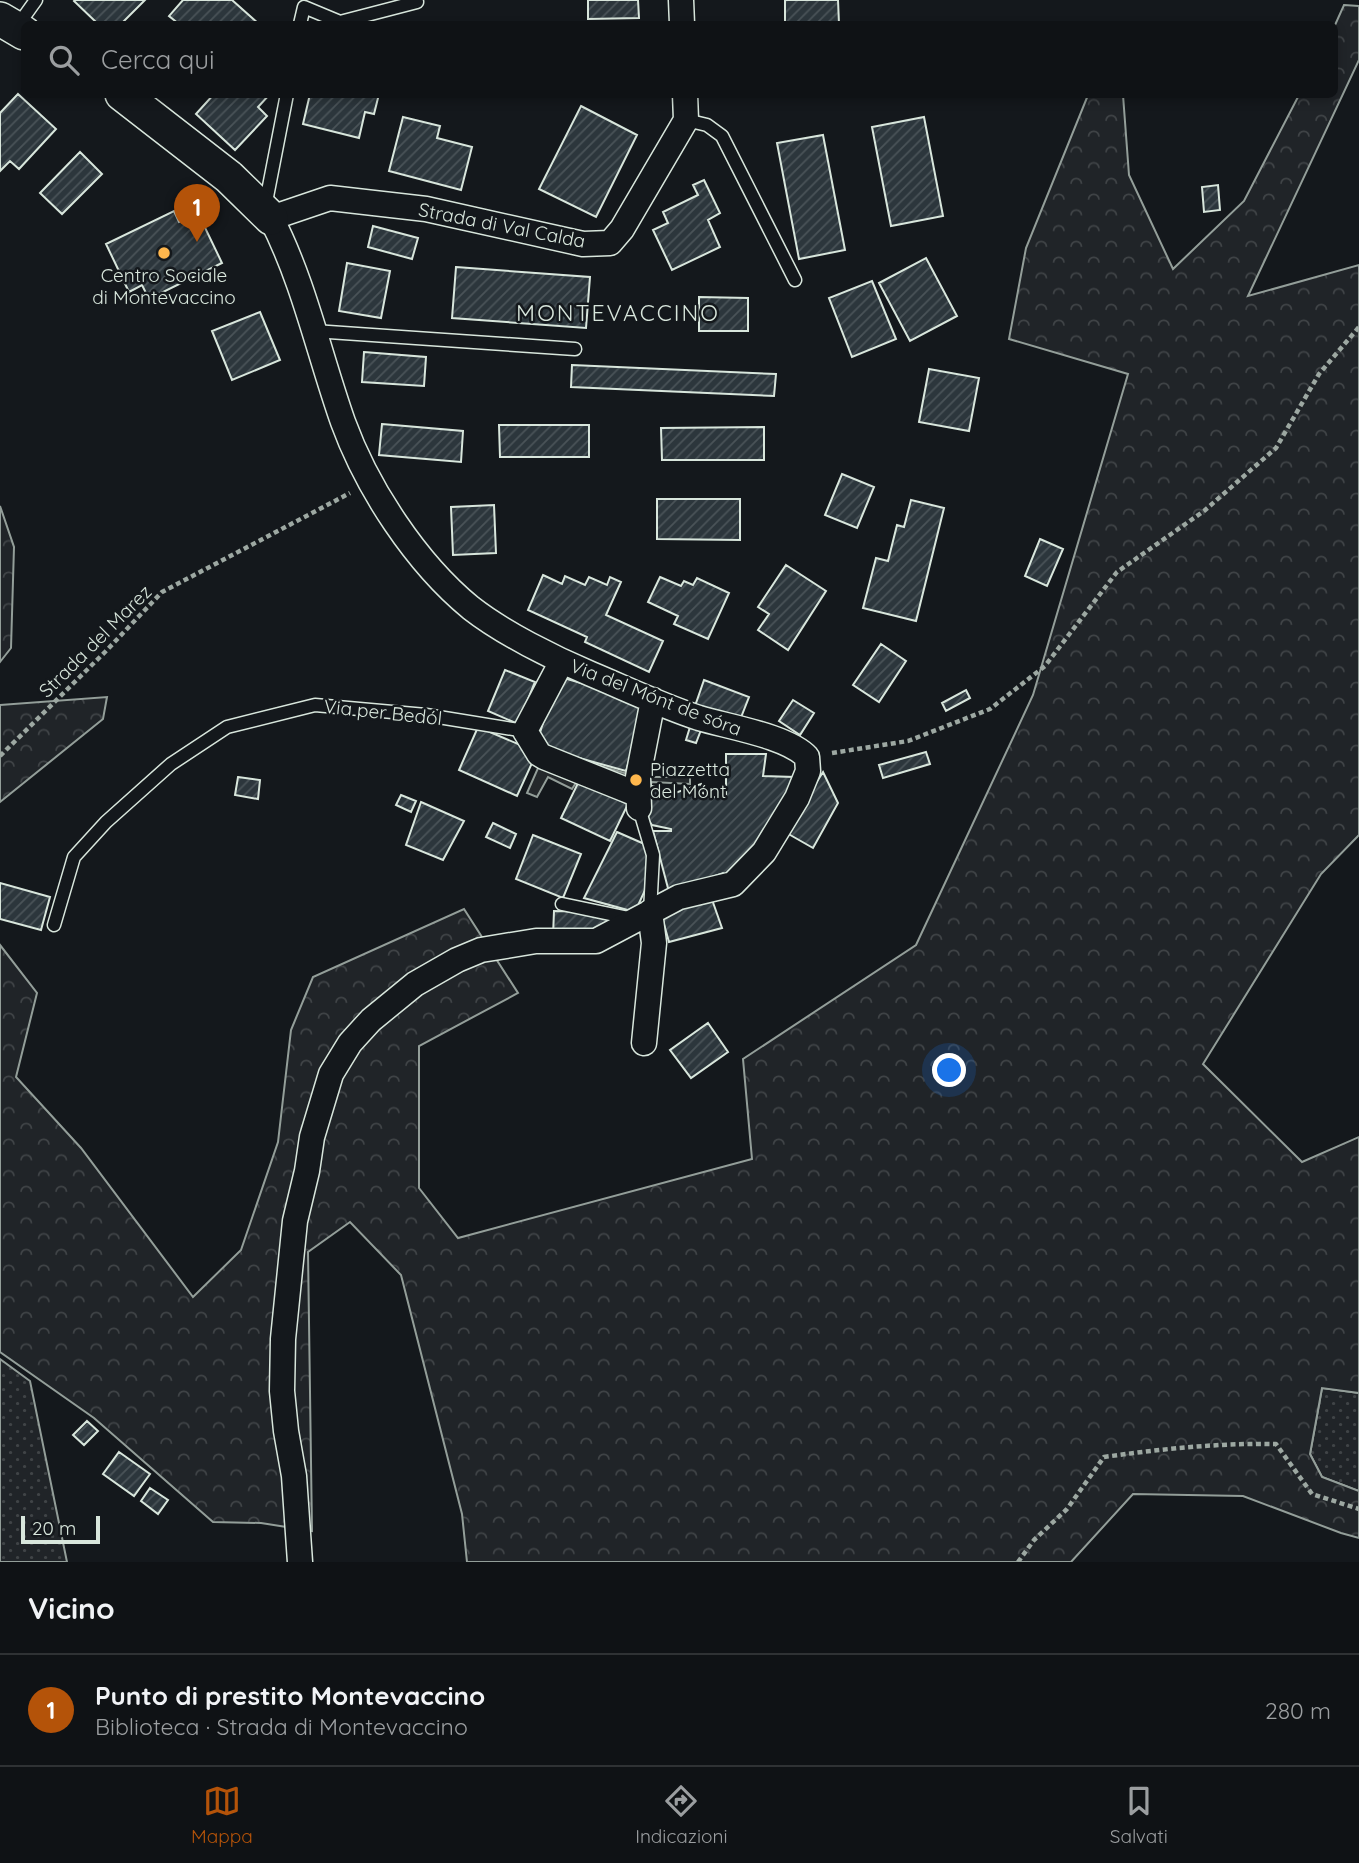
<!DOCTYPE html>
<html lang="it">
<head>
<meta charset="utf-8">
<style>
  body { margin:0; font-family:Quicksand,sans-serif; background:#181b1e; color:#f1f3f6 }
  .scale { position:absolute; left:21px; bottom:18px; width:79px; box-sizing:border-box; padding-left:7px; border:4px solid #d8e6dc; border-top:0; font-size:19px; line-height:24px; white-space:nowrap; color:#d8e6dc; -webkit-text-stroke:5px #14181c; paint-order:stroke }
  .you { position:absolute; left:950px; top:1071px; width:24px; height:24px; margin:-18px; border:5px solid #fff; border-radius:50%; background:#1a73e8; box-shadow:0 0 0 10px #1a73e833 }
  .badge { display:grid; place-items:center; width:46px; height:46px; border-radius:50%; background:#b45309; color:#fff; font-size:23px; font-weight:700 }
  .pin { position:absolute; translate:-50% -58px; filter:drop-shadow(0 2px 4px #0008) }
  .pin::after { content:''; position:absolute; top:37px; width:24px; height:21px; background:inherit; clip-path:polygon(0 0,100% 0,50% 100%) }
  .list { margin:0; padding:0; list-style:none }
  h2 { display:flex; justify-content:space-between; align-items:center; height:91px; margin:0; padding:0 28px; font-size:30px }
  h2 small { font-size:23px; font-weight:400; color:#9b9ea0 }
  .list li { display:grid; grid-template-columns:46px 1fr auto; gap:21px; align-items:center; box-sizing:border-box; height:112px; padding:0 28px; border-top:2px solid #2f3234 }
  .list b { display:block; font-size:26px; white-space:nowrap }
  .list p { margin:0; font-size:23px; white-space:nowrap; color:#9b9ea0 }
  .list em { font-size:23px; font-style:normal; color:#9b9ea0 }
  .icon { flex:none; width:38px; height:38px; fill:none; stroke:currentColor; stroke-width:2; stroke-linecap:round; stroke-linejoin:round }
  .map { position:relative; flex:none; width:1359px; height:1562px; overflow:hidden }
  .search { position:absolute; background:#0f1215; box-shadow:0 4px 10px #0003; left:21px; right:21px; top:21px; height:77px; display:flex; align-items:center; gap:18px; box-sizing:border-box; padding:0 24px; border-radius:10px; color:#9b9ea0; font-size:26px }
  .sheet { height:203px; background:#0f1215 }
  nav { display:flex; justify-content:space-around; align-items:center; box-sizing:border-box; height:98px; border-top:2px solid #2f3234; background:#0f1215; font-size:19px; color:#9b9ea0 }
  nav a { display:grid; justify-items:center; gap:4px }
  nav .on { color:#b45309 }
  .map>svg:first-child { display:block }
  .grass { fill:url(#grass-dots); stroke:#939e99; stroke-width:2 }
  .forest { fill:url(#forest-crowns); stroke:#939e99; stroke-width:2 }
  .parking { fill:#24282b; stroke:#939e99; stroke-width:2 }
  .building { fill:url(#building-hatch); stroke:#d8e6dc; stroke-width:2 }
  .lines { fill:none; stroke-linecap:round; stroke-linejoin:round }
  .lane-casing { stroke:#d8e6dc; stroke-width:15 }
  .street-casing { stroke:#d8e6dc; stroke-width:27 }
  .secondary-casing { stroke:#d8e6dc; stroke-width:36 }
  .path { stroke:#9da8a2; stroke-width:4.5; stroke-dasharray:5 3.5; stroke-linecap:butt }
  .lane { stroke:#14181c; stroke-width:12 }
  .street { stroke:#14181c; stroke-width:24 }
  .secondary { stroke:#14181c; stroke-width:33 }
  .poi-dot { fill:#ffb74d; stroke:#14181c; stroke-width:2.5 }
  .labels { text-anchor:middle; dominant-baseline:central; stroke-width:5; stroke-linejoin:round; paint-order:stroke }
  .street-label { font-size:19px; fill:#d8e6dc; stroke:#14181c }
  .poi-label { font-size:19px; fill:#d8e6dc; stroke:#14181c }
  .quarter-label { font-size:23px; letter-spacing:2px; fill:#d8e6dc; stroke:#14181c }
</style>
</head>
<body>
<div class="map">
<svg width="1359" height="1562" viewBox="0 0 1359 1562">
  <defs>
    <pattern id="grass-dots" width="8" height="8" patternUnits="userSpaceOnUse" patternTransform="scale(1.75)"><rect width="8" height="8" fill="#202428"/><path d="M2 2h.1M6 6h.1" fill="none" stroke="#404447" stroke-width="1.8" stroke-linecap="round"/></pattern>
    <pattern id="forest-crowns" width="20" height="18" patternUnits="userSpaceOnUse" patternTransform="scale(1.75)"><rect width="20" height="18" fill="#202428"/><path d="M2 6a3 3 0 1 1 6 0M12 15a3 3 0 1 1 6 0" fill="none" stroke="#404447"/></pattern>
    <pattern id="building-hatch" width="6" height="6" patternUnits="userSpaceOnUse" patternTransform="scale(1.75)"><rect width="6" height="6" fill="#2c363c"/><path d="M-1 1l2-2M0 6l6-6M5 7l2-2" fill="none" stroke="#4a5358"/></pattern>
  </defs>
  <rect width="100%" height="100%" fill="#14181c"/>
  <path class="grass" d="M 0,1359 L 30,1381 L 67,1562 L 0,1562 Z
    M 1322,1388 L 1359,1393 L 1359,1491 L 1322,1477 L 1310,1454 Z"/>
  <path class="forest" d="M 1344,5 L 1359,6 L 1359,60 L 1248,296 L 1359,265 L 1359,835 L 1321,874 L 1203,1064 L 1302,1162 L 1359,1137 L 1359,1393 L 1322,1388 L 1310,1454 L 1322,1477 L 1359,1491 L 1359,1538 L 1341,1533 L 1243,1496 L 1133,1494 L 1071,1562 L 467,1562 L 462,1514 L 401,1275 L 350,1222 L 308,1252 L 312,1531 L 261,1523 L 213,1522 L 94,1418 L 0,1352 L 0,945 L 37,993 L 16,1077 L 81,1148 L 193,1297 L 241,1250 L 278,1142 L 291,1030 L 313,977 L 464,909 L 518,993 L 419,1046 L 419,1188 L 458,1238 L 752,1159 L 743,1059 L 916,945 L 1033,695 L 1128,374 L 1009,339 L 1026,248 L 1088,95 L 1123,95 L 1129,175 L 1173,269 L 1244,201 L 1299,95 L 1334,94 L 1335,25 Z
    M 0,506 L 14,547 L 11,648 L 0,662 Z
    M 107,697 L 103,719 L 0,802 L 0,705 Z"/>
  <path class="parking" d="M 546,750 L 638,777 L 690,777 L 690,784 L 652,782 L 639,808 L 579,778 L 572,789 L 548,777 L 537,797 L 527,793 Z"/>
  <path class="building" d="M 75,0 L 145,0 L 121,24 L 98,24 L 74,1 Z
    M 183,0 L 232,0 L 259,24 L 179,24 L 169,16 Z
    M 588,0 L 638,0 L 639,18 L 588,19 Z
    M 785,0 L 838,0 L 839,24 L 785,24 Z
    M 18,94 L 56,129 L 19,169 L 10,161 L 0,171 L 0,113 Z
    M 214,94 L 270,94 L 258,107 L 267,116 L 235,150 L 196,114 Z
    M 310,94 L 379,94 L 374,114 L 365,112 L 359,138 L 303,124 Z
    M 581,106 L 637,135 L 596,217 L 539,189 Z
    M 403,117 L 440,126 L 437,138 L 472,147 L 461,190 L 389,171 Z
    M 924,117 L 943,216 L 891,226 L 872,127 Z
    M 823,135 L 845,250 L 799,259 L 777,143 Z
    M 80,152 L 102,174 L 62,214 L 40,193 Z
    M 704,180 L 720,213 L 708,220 L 720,247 L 672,270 L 653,230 L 668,223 L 663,212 L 698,195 L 693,185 Z
    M 1218,185 L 1220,210 L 1204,212 L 1202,187 Z
    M 174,211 L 179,222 L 198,213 L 222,263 L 149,299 L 142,285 L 129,292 L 106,244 Z
    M 373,226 L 418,238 L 412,259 L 368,247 Z
    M 926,258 L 957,316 L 910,341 L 879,283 Z
    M 347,263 L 390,271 L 381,318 L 339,311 Z
    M 456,267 L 590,277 L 586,328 L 452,318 Z
    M 872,281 L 896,339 L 852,357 L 829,298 Z
    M 699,297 L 748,298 L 748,331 L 699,331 Z
    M 260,312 L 280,360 L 232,380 L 212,331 Z
    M 364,352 L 426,357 L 424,386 L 362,382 Z
    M 572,365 L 776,374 L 774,396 L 571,387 Z
    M 929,369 L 979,378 L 969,431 L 919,422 Z
    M 382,424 L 463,431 L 461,462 L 379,455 Z
    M 499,425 L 589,425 L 589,457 L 500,457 Z
    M 764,427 L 764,460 L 662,460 L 661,428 Z
    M 842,474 L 874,487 L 857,528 L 825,515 Z
    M 657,499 L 740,499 L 740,540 L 657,539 Z
    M 911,500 L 944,508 L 916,621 L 863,608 L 876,558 L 888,561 L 897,525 L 904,527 Z
    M 494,505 L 496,553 L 453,555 L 451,507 Z
    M 1040,539 L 1063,549 L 1047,586 L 1025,576 Z
    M 786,565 L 826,591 L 788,650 L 758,630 L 769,614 L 758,607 Z
    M 543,575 L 562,584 L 565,576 L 585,585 L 589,577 L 607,585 L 610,577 L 621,582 L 606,615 L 663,641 L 649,672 L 585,642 L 587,637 L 528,610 Z
    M 660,577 L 681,586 L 684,581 L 693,585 L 697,578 L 729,593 L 708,639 L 674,624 L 678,616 L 648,602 Z
    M 881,644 L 906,661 L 879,702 L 853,685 Z
    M 505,670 L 535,682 L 518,724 L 488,711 Z
    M 557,676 L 646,702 L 626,771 L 536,746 Z
    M 704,680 L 749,697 L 738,725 L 694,709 Z
    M 966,690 L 970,698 L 946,711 L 942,703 Z
    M 793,700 L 814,713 L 800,735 L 779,721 Z
    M 478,727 L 537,752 L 517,796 L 459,770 Z
    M 690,727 L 701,730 L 696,743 L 686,740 Z
    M 926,752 L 930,764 L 883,778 L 879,765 Z
    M 726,754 L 766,754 L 763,776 L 794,777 L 768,844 L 732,880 L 723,873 L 669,892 L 653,831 L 671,831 L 671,829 L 652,825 L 644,814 L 652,786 L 675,793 L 701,784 L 704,798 L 726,796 Z
    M 823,772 L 838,803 L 813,848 L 785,832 Z
    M 238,777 L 260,780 L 258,799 L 235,795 Z
    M 579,781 L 628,804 L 610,841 L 561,818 Z
    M 401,795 L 416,801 L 411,812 L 396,805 Z
    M 421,802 L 464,821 L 443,860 L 406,845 Z
    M 493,823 L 516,834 L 510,848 L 486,837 Z
    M 617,832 L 649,846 L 651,877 L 635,912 L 584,898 Z
    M 533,835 L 581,854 L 563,898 L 516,879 Z
    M 0,883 L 50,897 L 41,930 L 0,919 Z
    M 709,891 L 722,928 L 669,942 L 660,910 Z
    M 554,911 L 599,912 L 599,918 L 612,918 L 599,937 L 553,936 Z
    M 708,1023 L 728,1052 L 691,1078 L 670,1050 Z
    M 87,1421 L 98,1431 L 84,1445 L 73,1435 Z
    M 119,1452 L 150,1474 L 134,1496 L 103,1474 Z
    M 150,1488 L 168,1500 L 158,1514 L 141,1501 Z"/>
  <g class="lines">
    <g class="lane-casing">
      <path id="lane" d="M 300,24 L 304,7 L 340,22 L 417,2
        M 16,28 L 36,0
        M 686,120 L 707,125 L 722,136 L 795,280
        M 265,207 L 287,94
        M 314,331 L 575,349
        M 562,904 L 629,918 L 650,912 L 653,855 L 639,808
        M 54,925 L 74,857 L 106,822 L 171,764 L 227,727 L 315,705 L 426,715 L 525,731"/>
    </g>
    <g class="street-casing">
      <path id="street" d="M 681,0 L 682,24
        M 562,661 L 525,731 L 539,754 L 544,757 L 639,795
        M 639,808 L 638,777 L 653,700
        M 644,1043 L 654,943 L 650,912
        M 300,1562 L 294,1476 L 286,1431 L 282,1391 L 283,1339 L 295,1221 L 307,1171 L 312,1137 L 331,1074 L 350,1043 L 371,1020 L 415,984 L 457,960 L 481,950 L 536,941 L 596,941 L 679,897 L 733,884 L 764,852 L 797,798 L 808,771 L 807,757 C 787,736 729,727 699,718 C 662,706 627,689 591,674 C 553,658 503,633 471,608 C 416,563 367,488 343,422 C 319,354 304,282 271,218 L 330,198 L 426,209 L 583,244 L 610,243 L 622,229 L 686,120 L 685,94"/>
    </g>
    <g class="secondary-casing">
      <path id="secondary" d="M 0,19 L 24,33
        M 122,94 L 229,177 L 271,218"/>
    </g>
    <path class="path" d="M 832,753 L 908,741 L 990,709 L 1045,666 L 1117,572 L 1204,511 L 1276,448 L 1319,374 L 1359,327
      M 0,756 L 105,652 L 162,592 L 350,493
      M 1018,1562 L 1034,1540 L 1067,1509 L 1104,1457 C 1161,1449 1217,1443 1276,1444 L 1312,1494 L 1359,1509"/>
    <use href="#lane" class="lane"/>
    <use href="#street" class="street"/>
    <use href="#secondary" class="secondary"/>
  </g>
  <g class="poi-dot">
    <circle cx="164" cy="253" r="7"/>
    <circle cx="636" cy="780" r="7"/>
  </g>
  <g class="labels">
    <g class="street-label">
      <text transform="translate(502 225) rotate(11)">Strada di Val Calda</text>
      <text transform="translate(95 641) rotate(-45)">Strada del Marez</text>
      <text transform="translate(656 697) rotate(21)">Via del Mónt de sóra</text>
      <text transform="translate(383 712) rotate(6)">Via per Bedól</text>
    </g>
    <g class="poi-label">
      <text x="164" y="275">Centro Sociale<tspan x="164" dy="22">di Montevaccino</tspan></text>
      <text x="650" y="769" text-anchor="start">Piazzetta<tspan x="650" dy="22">del Mónt</tspan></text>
    </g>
    <g class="quarter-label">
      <text x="618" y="312">MONTEVACCINO</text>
    </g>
  </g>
</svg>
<div class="scale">20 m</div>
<div class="you"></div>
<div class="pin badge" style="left:197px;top:242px">1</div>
<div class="search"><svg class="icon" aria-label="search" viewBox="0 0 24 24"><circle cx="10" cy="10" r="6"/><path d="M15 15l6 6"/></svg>Cerca qui</div>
</div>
<section class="sheet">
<h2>Vicino<small></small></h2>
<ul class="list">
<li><span class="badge">1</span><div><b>Punto di prestito Montevaccino</b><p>Biblioteca · Strada di Montevaccino</p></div><em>280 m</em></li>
</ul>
</section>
<nav>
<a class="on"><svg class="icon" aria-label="map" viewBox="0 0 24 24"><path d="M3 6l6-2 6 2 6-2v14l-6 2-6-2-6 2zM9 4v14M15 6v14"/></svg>Mappa</a>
<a><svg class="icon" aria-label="directions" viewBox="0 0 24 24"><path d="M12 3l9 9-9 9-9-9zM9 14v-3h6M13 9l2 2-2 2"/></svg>Indicazioni</a>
<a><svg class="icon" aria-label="saved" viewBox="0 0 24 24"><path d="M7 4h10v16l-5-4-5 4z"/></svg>Salvati</a>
</nav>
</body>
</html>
